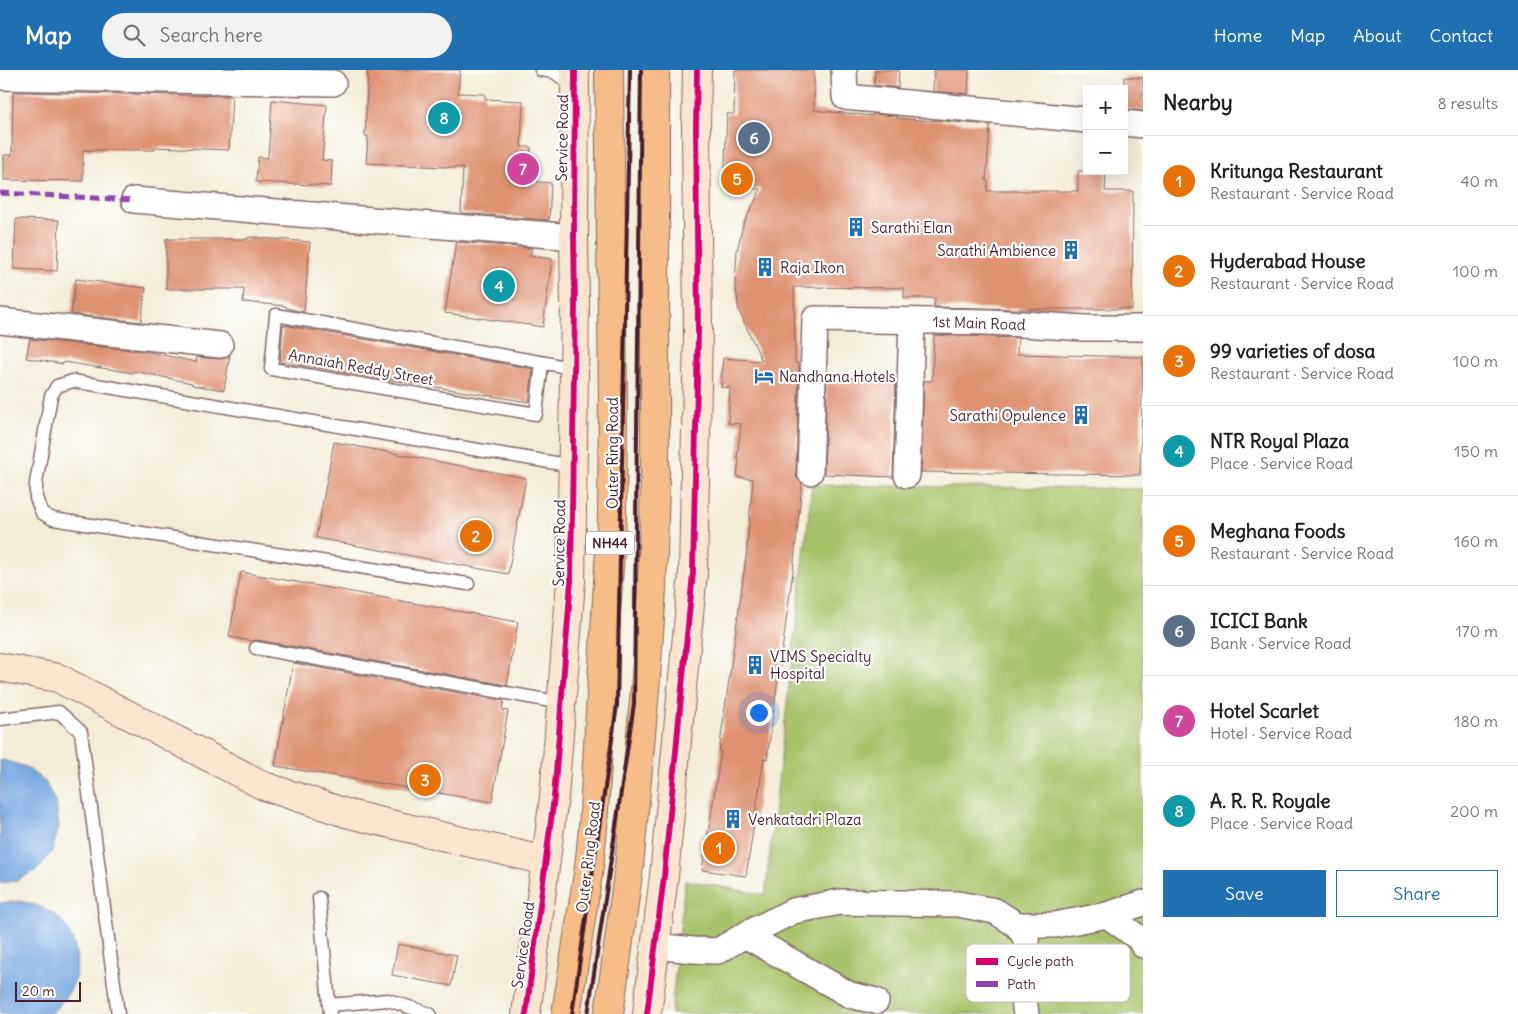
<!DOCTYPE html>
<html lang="en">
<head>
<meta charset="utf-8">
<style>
  body { margin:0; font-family:Delius,sans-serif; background:#f2f2f2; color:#202124 }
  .controls { position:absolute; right:15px; top:15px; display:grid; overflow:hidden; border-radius:0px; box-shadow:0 5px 20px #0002 }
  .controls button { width:45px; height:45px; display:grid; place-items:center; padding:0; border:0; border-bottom:1px solid #e0e0e0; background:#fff; color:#202124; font:25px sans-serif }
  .scale { position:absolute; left:15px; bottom:12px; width:66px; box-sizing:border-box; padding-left:5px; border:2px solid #4a1f2b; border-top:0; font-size:14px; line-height:18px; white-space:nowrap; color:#4a1f2b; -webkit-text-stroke:4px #fff; paint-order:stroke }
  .you { position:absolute; left:758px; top:642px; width:18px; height:18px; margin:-12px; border:4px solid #fff; border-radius:50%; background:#1a73e8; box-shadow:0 0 0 8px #1a73e833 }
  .badge { display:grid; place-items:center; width:32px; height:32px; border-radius:50%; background:#1f6fb2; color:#fff; font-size:16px; font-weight:700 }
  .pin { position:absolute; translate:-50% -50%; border:2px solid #fff; box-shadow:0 1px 5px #0006 }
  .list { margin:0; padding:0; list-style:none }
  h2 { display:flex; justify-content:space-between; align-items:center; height:65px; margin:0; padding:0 20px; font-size:21px }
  h2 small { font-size:16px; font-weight:400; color:#757577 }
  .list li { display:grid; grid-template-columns:32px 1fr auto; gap:15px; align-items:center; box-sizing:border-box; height:90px; padding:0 20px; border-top:1px solid #e0e0e0 }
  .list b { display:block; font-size:19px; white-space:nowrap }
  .list p { margin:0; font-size:16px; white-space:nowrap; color:#757577 }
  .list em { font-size:16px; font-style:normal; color:#757577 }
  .actions { display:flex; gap:10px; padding:15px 20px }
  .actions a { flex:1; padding:11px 0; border:1px solid #1f6fb2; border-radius:0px; text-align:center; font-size:18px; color:#1f6fb2 }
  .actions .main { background:#1f6fb2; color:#fff }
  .icon { flex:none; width:28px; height:28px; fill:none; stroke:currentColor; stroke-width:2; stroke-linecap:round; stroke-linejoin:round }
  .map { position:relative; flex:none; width:1143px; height:944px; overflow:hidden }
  header { display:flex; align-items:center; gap:30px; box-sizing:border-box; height:70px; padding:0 25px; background:#1f6fb2; color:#fff }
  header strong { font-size:24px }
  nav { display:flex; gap:28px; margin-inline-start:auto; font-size:18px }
  .search { width:350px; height:45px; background:#f2f2f2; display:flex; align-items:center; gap:12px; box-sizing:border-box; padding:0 18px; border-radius:28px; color:#757577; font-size:19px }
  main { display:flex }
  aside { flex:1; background:#fff }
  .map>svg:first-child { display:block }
  .green { fill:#a7c36a; stroke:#78714a }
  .water { fill:#74a5df; stroke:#5f6285 }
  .building { fill:#de9272 }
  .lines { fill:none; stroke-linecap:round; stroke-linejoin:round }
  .lane-casing { stroke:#856767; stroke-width:15 }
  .street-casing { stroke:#856767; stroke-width:28 }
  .secondary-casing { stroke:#856767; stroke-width:30 }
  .highway-casing { stroke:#856767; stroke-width:30 }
  .lane { stroke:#fff; stroke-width:12 }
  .street { stroke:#fff; stroke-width:25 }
  .secondary { stroke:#fce5cf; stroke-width:28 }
  .highway { stroke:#f7bd88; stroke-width:28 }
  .rail { stroke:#4a1f2b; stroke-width:4 }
  .quiet { stroke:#8e44ad; stroke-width:5; stroke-dasharray:10 5; stroke-linecap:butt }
  .cycleway-casing { stroke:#fff; stroke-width:9 }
  .cycleway { stroke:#d6006c; stroke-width:6 }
  .labels { text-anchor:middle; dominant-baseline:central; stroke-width:4.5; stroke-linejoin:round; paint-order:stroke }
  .shield { fill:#fff; stroke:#80626b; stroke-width:1 }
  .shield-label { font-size:14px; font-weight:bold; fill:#4a1f2b }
  .street-label { font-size:15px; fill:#4a1f2b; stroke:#fff }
  .poi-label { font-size:15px; fill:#4a1f2b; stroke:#fff; text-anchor:start }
  .key { fill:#fff; stroke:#c9bcbf; stroke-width:1 }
  .key-label { font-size:14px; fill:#4a1f2b }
</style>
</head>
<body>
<header>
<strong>Map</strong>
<div class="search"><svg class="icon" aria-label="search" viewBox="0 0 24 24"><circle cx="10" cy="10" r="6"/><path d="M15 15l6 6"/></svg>Search here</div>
<nav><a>Home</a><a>Map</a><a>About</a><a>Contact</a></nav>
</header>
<main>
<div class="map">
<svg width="1143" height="944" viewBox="0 0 1143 944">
  <rect width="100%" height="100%" fill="#fff"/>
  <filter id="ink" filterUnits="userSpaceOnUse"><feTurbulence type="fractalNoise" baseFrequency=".02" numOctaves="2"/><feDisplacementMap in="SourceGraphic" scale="10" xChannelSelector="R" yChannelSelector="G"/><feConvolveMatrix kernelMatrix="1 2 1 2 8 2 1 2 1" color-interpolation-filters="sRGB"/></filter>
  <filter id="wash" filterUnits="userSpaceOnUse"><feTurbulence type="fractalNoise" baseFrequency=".0096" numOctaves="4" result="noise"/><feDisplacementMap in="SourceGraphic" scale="20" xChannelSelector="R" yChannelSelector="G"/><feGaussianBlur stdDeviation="1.12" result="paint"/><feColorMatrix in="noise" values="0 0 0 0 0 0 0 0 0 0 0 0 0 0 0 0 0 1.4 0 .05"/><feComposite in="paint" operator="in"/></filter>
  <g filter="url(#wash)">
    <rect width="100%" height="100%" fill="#f3ecd7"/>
    <path class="green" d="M 812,415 L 1143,419 L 1143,944 L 671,944 L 685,810 L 765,825 Z"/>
    <path class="water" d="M 3,690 L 26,697 L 45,712 L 56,733 L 59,757 L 52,781 L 37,800 L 16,811 L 0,813 L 0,691 Z
      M 20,831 C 36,835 54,840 64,854 C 80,877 82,908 64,929 C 60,934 56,940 50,943 C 42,944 11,944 0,944 L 0,833 Z"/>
    <g id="blocks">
      <path class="building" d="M 368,0 L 460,0 L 458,23 L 485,24 L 485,29 L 523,31 L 521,77 L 531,77 L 529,111 L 551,113 L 549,150 L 461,143 L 463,98 L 366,93 L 368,66 L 365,66 Z
        M 735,0 L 814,0 L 814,40 L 873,46 L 873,44 L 897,46 L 897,48 L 931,51 L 931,50 L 990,55 L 986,111 L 988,111 L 987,121 L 1078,121 L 1078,101 L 1106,101 L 1105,121 L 1133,121 L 1132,239 L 1018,239 L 934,237 L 935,228 L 904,228 L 904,218 L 794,217 L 795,293 L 799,293 L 796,402 L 797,408 L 802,414 L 793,501 L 767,689 L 764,688 L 746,806 L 702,800 L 721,682 L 719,682 L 746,487 L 753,409 L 737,407 L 739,388 L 737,388 L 741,354 L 728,353 L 730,318 L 721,317 L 723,288 L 762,291 L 739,241 L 735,213 L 737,181 L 743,155 L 761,119 L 724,118 L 727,44 L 734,44 Z
        M 875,0 L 899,0 L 898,18 L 874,15 Z
        M 934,0 L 969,0 L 968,24 L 933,21 Z
        M 1124,7 L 1143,8 L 1143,41 L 1124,39 Z
        M 13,22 L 232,26 L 229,80 L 155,77 L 155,80 L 83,80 L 83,111 L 4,110 L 4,85 L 12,85 Z
        M 272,30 L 327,35 L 322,90 L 332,91 L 331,116 L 256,112 L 258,87 L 268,88 Z
        M 16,149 L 59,150 L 57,201 L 14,199 Z
        M 249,167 L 310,172 L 304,242 L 286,238 L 286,236 L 243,232 L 244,219 L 166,219 L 166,169 L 248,169 Z
        M 456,172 L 532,178 L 530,186 L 552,189 L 543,257 L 445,243 Z
        M 76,209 L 146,218 L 141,252 L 71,244 Z
        M 283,255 L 533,299 L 529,332 L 280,292 Z
        M 934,265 L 1018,268 L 1017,284 L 1143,287 L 1140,405 L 921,402 L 924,311 L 932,311 Z
        M 30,269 L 149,282 L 196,292 L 197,287 L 219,289 L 225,288 L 230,285 L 224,320 L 192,315 L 192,313 L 133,301 L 133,303 L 64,292 L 63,294 L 26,288 Z
        M 827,307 L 896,310 L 893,407 L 824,404 Z
        M 334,372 L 526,408 L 508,504 L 316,468 Z
        M 241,502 L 518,552 L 507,615 L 257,570 L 252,571 L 229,567 Z
        M 293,593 L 504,631 L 502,640 L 508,641 L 492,732 L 275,696 Z
        M 398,874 L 457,885 L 451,916 L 392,905 Z"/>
    </g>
  </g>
  <g filter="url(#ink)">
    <use href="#blocks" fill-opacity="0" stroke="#856767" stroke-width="1"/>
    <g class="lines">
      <g class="lane-casing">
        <path id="lane" d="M 541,0 L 554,2 L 575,17
          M 542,293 L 536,344 L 271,299 L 276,245 L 551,294 L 574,299
          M 468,514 L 53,449 L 42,443 L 36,428 L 36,413 L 51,326 L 57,316 L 73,311 L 573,396
          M 256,578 L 562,633
          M 0,649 L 59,642 L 81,662 L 118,944
          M 319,828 L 330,944
          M 329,935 L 388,930 L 430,944"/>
      </g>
      <g class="street-casing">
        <path id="street" d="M 844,0 L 845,27 L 1087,50
          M 0,7 L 333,13
          M 1124,53 L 1143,55
          M 134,130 L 574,167
          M 0,251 L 220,275
          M 810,402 L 815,249 L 990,252 L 1085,258 L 1143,258
          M 907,405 L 912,251
          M 1107,845 L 1140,869 L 1143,875
          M 1017,855 L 1055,855 L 1107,845 L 1143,833
          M 745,865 L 850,925 L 876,931
          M 655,876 L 693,880 L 718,881 L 745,865 L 793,841 L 840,832 L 958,834 L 995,841 L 1017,855 L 1026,868 L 1027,896 L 1024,930 L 1026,944"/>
      </g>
      <g class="secondary-casing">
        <path id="secondary" d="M 0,597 L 58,608 L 264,716 L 349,744 L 546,791
          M 526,944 L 554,727 L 571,511 L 575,235 L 574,167 L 575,0
          M 647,944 L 664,806 L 693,503 L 698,263 L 696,57 L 697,0"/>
      </g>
      <g class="highway-casing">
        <path id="highway" d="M 566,944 L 589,797 L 593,758 L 612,447 L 613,329 L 609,0
          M 609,944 L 629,797 L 646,608 L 652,519 L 655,411 L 655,0"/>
      </g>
      <use href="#lane" class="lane"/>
      <use href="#street" class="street"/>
      <use href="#secondary" class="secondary"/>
      <use href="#highway" class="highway"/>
      <path class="rail" d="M 572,944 L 617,635 L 630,0
        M 588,944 L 634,634 L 641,0"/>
      <path class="quiet" d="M 0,123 L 134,130"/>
      <g class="cycleway-casing">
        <path id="cycleway" d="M 526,944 L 554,727 L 571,511 L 575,235 L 574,167 L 575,0
          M 647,944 L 664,806 L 693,503 L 698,263 L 696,57 L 697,0"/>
      </g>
      <use href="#cycleway" class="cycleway"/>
    </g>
  </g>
  <defs>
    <g id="building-bare" transform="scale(1.5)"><path d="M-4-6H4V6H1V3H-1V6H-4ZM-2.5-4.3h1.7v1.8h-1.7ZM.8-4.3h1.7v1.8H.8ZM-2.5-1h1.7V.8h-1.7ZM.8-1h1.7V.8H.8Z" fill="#1f6fb2" stroke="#fff" stroke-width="2.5" paint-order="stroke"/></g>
    <g id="hotel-bare" transform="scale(1.5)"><path d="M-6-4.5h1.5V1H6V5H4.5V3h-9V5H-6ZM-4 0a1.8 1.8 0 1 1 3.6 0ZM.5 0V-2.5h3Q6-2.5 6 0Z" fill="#1f6fb2" stroke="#fff" stroke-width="2.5" paint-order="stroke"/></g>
  </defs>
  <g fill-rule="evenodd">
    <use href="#building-bare" x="856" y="157"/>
    <use href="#building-bare" x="1071" y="180"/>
    <use href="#building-bare" x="765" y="197"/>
    <use href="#hotel-bare" x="764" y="306"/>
    <use href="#building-bare" x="1081" y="345"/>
    <use href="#building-bare" x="755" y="595"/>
    <use href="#building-bare" x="733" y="749"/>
  </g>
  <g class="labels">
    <rect class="shield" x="586" y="461.5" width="48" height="23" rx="4"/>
    <g class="shield-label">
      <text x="610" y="473">NH44</text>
    </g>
    <g class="street-label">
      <text transform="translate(562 68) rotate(-89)">Service Road</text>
      <text transform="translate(979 253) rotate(2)">1st Main Road</text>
      <text transform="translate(361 297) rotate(10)">Annaiah Reddy Street</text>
      <text transform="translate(612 383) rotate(-90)">Outer Ring Road</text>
      <text transform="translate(559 473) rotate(-89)">Service Road</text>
      <text transform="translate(588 787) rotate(-83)">Outer Ring Road</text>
      <text transform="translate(523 875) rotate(-82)">Service Road</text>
    </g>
    <g class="poi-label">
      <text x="871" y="157">Sarathi Elan</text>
      <text x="1056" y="180" text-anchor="end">Sarathi Ambience</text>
      <text x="780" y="197">Raja Ikon</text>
      <text x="779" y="306">Nandhana Hotels</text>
      <text x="1066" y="345" text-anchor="end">Sarathi Opulence</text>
      <text x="770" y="586">VIMS Specialty<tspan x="770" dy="17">Hospital</tspan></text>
      <text x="748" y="749">Venkatadri Plaza</text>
    </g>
  </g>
  <rect x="966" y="874" width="164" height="58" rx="8" class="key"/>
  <rect x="976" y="888" width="22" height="7" fill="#d6006c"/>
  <rect x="976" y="911" width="22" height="6" fill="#8e44ad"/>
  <g class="key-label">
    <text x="1007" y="896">Cycle path</text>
    <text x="1007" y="919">Path</text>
  </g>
</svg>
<div class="controls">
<button>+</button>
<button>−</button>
</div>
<div class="scale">20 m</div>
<div class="you"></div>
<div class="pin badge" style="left:719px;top:778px;background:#e8710a">1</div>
<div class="pin badge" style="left:476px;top:466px;background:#e8710a">2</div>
<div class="pin badge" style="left:425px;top:710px;background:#e8710a">3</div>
<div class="pin badge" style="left:499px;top:216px;background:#0f9aa8">4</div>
<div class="pin badge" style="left:737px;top:109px;background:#e8710a">5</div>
<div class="pin badge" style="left:754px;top:68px;background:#5c6f8a">6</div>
<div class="pin badge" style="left:523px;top:99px;background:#d1479c">7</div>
<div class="pin badge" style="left:444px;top:48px;background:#0f9aa8">8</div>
</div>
<aside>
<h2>Nearby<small>8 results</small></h2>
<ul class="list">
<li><span class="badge" style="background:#e8710a">1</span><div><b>Kritunga Restaurant</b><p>Restaurant · Service Road</p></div><em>40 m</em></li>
<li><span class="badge" style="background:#e8710a">2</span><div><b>Hyderabad House</b><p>Restaurant · Service Road</p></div><em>100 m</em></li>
<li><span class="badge" style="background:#e8710a">3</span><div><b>99 varieties of dosa</b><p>Restaurant · Service Road</p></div><em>100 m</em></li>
<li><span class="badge" style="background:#0f9aa8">4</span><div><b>NTR Royal Plaza</b><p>Place · Service Road</p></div><em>150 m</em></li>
<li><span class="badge" style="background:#e8710a">5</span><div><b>Meghana Foods</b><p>Restaurant · Service Road</p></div><em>160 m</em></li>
<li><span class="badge" style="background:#5c6f8a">6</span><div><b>ICICI Bank</b><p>Bank · Service Road</p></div><em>170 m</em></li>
<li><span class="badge" style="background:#d1479c">7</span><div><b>Hotel Scarlet</b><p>Hotel · Service Road</p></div><em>180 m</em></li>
<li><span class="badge" style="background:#0f9aa8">8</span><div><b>A. R. R. Royale</b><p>Place · Service Road</p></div><em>200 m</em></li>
</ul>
<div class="actions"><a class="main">Save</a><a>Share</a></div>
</aside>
</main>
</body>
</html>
